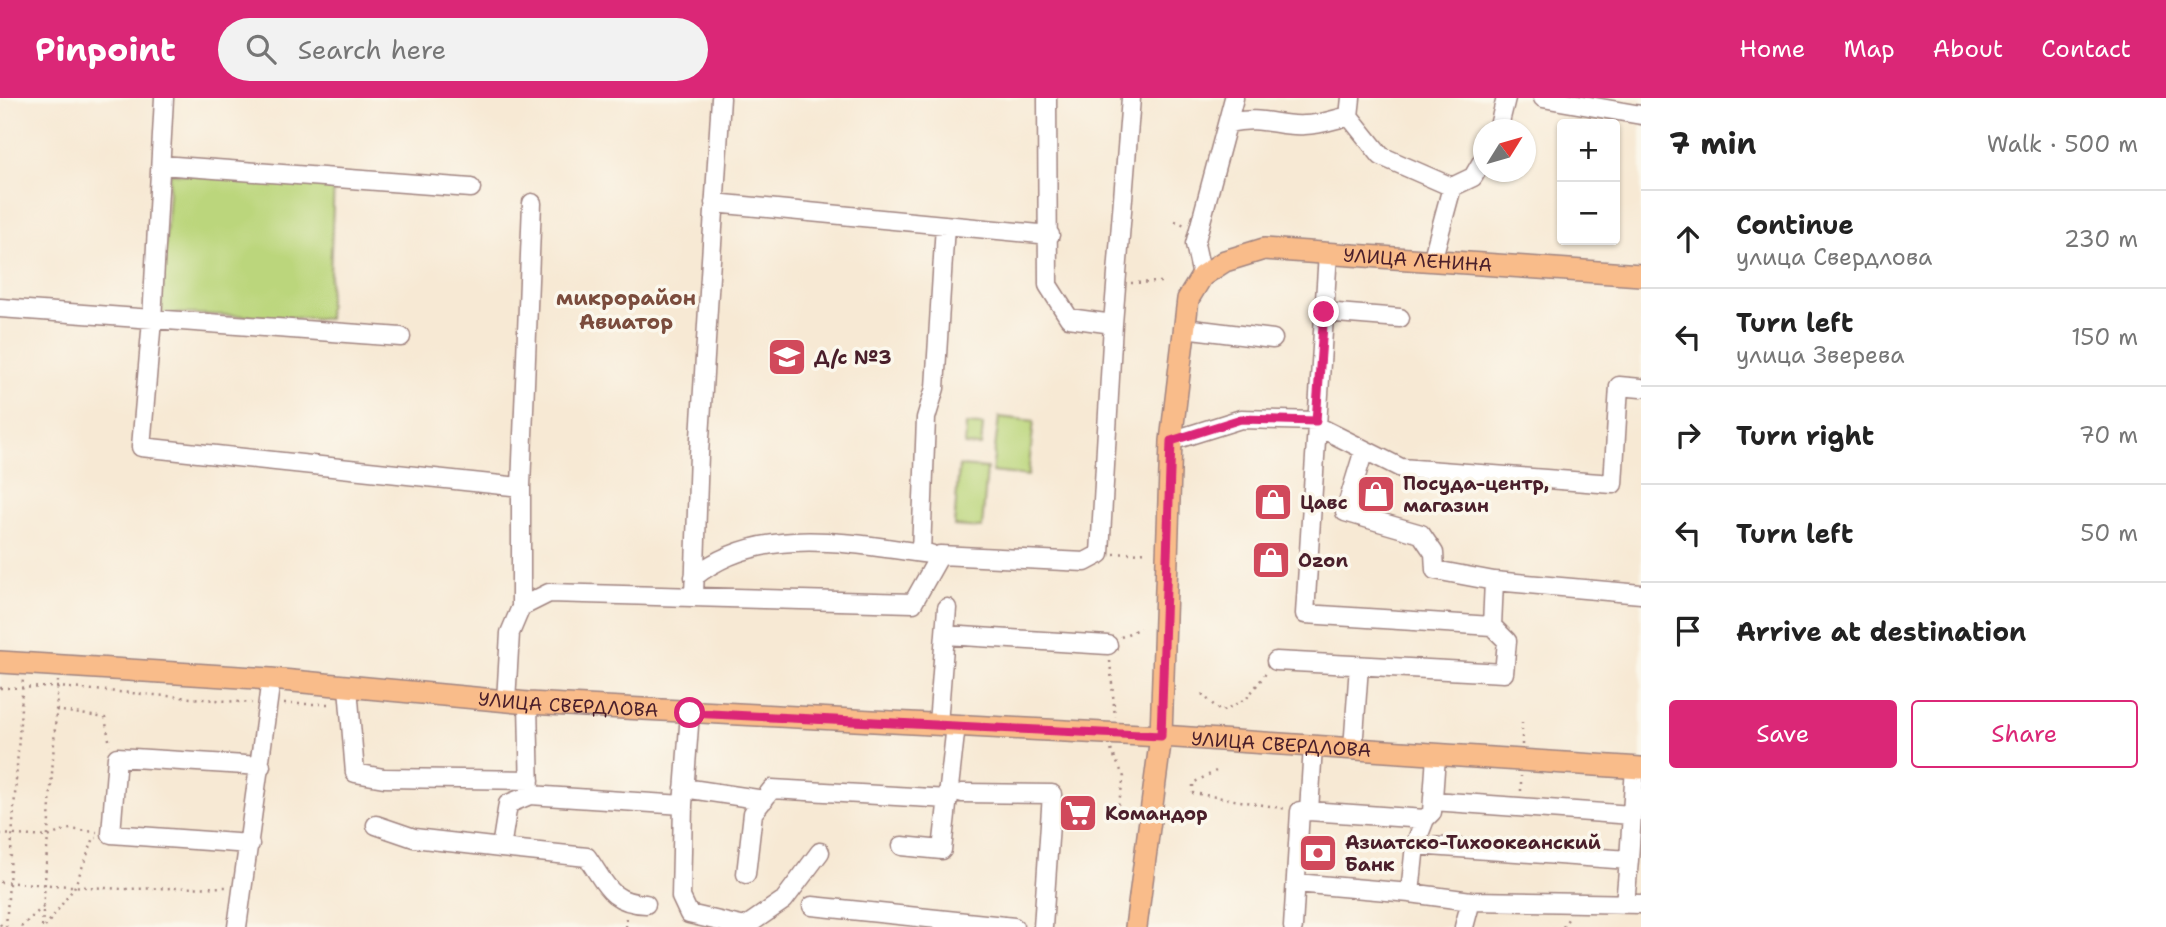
<!DOCTYPE html>
<html lang="en">
<head>
<meta charset="utf-8">
<style>
  body { margin:0; font-family:"Shantell Sans",sans-serif; background:#f2f2f2; color:#222 }
  .controls { position:absolute; right:21px; top:21px; display:grid; overflow:hidden; border-radius:7px; box-shadow:0 2px 5px #0004 }
  .controls button { width:63px; height:63px; display:grid; place-items:center; padding:0; border:0; border-bottom:2px solid #e0e0e0; background:#fff; color:#222; font:35px sans-serif }
  .compass { position:absolute; left:1473px; top:21px; width:63px; height:63px; border-radius:50%; background:#fff; box-shadow:0 2px 5px #0004; rotate:53deg }
  .stop { position:absolute; width:21px; height:21px; margin:-16px; border:5px solid #db2777; border-radius:50%; background:#fff }
  .stop.end { background:#db2777; border-color:#fff; box-shadow:0 2px 7px #0008 }
  .list { margin:0; padding:0; list-style:none }
  h2 { display:flex; justify-content:space-between; align-items:center; height:91px; margin:0; padding:0 28px; font-size:30px }
  h2 small { font-size:23px; font-weight:400; color:#767676 }
  .list li { display:grid; grid-template-columns:46px 1fr auto; gap:21px; align-items:center; box-sizing:border-box; height:98px; padding:0 28px; border-top:2px solid #e0e0e0 }
  .list b { display:block; font-size:26px; white-space:nowrap }
  .list p { margin:0; font-size:23px; white-space:nowrap; color:#767676 }
  .list em { font-size:23px; font-style:normal; color:#767676 }
  .actions { display:flex; gap:14px; padding:21px 28px }
  .actions a { flex:1; padding:16px 0; border:2px solid #db2777; border-radius:7px; text-align:center; font-size:24px; color:#db2777 }
  .actions .main { background:#db2777; color:#fff }
  .icon { flex:none; width:38px; height:38px; fill:none; stroke:currentColor; stroke-width:2; stroke-linecap:round; stroke-linejoin:round }
  .map { position:relative; flex:none; width:1641px; height:829px; overflow:hidden }
  header { display:flex; align-items:center; gap:42px; box-sizing:border-box; height:98px; padding:0 35px; background:#db2777; color:#fff }
  header strong { font-size:33px }
  nav { display:flex; gap:38px; margin-inline-start:auto; font-size:24px }
  .search { width:490px; height:63px; background:#f2f2f2; display:flex; align-items:center; gap:18px; box-sizing:border-box; padding:0 24px; border-radius:38px; color:#767676; font-size:26px }
  main { display:flex }
  aside { flex:1; background:#fff }
  .map>svg:first-child { display:block }
  .green { fill:#bbd67c; stroke:#827a54; stroke-width:2 }
  .lines { fill:none; stroke-linecap:round; stroke-linejoin:round }
  .minor-casing { stroke:#a08480; stroke-width:21 }
  .major-casing { stroke:#a08480; stroke-width:24 }
  .path { stroke:#a08480; stroke-width:2.5; stroke-dasharray:2 5; stroke-linecap:butt }
  .minor { stroke:#fff; stroke-width:18 }
  .major { stroke:#f9bc8a; stroke-width:21 }
  .route { stroke:#db2777; stroke-width:9 }
  .labels { text-anchor:middle; dominant-baseline:central; stroke-width:7; stroke-linejoin:round; paint-order:stroke }
  .street-label { font-size:19px; fill:#4a1f2b; stroke:#fbf7ec }
  .poi-label { font-size:19px; font-weight:bold; fill:#4a1f2b; stroke:#fbf7ec; text-anchor:start }
  .neighbourhood-label { font-size:21px; font-weight:bold; fill:#7b4c3d; stroke:#fbf7ec }
</style>
</head>
<body>
<header>
<strong>Pinpoint</strong>
<div class="search"><svg class="icon" aria-label="search" viewBox="0 0 24 24"><circle cx="10" cy="10" r="6"/><path d="M15 15l6 6"/></svg>Search here</div>
<nav><a>Home</a><a>Map</a><a>About</a><a>Contact</a></nav>
</header>
<main>
<div class="map">
<svg width="1641" height="829" viewBox="0 0 1641 829">
  <rect width="100%" height="100%" fill="#fbf7ec"/>
  <filter id="ink" filterUnits="userSpaceOnUse"><feTurbulence type="fractalNoise" baseFrequency=".0143" numOctaves="2"/><feDisplacementMap in="SourceGraphic" scale="14" xChannelSelector="R" yChannelSelector="G"/><feConvolveMatrix kernelMatrix="1 2 1 2 8 2 1 2 1" color-interpolation-filters="sRGB"/></filter>
  <filter id="wash" filterUnits="userSpaceOnUse"><feTurbulence type="fractalNoise" baseFrequency=".00686" numOctaves="4" result="noise"/><feDisplacementMap in="SourceGraphic" scale="28" xChannelSelector="R" yChannelSelector="G"/><feGaussianBlur stdDeviation="1.57" result="paint"/><feColorMatrix in="noise" values="0 0 0 0 0 0 0 0 0 0 0 0 0 0 0 0 0 1.4 0 .05"/><feComposite in="paint" operator="in"/></filter>
  <g filter="url(#wash)">
    <rect width="100%" height="100%" fill="#f7e9d4"/>
    <path class="green" d="M 170,75 L 334,85 L 328,221 L 161,215 Z
      M 999,319 L 1034,323 L 1028,378 L 992,374 Z
      M 966,326 L 983,327 L 981,348 L 965,347 Z
      M 959,368 L 987,370 L 982,430 L 954,428 Z"/>
  </g>
  <g filter="url(#ink)">
    <g class="lines">
      <g class="minor-casing">
        <path id="minor" d="M 164,0 L 152,222 L 141,349 L 521,389 L 521,509
          M 1047,0 L 1048,187 L 1069,220 L 1113,226
          M 1543,0 L 1641,17
          M 1349,18 L 1381,58 L 1452,89 L 1432,163
          M 1228,25 C 1263,17 1276,29 1305,27 C 1320,27 1335,21 1349,18 L 1351,0
          M 1498,32 L 1506,0
          M 161,67 L 471,90
          M 1452,89 L 1473,79 L 1484,60
          M 714,105 L 1050,137
          M 1328,155 L 1305,516 L 1492,528 L 1494,483 L 1641,496
          M 1202,178 L 1195,146 L 1234,0
          M 0,210 L 401,239
          M 1324,214 L 1400,220
          M 1184,230 L 1273,241
          M 1317,328 L 1401,370 L 1613,386 L 1619,288 L 1641,290
          M 1171,343 L 1241,321 L 1316,323
          M 1364,352 L 1345,414 L 1421,436 L 1434,455 L 1435,472 L 1494,483
          M 521,389 L 532,105
          M 921,455 L 926,320 L 935,290 L 945,127
          M 694,479 C 760,425 852,446 930,456
          M 694,497 L 699,356 L 721,0
          M 946,537 L 1108,547
          M 1276,563 L 1504,575 L 1507,543 L 1492,528
          M 348,589 L 355,675 L 384,680 L 530,682
          M 506,603 L 510,535 L 521,509 L 549,495 L 913,505 L 940,457 L 1085,464 L 1100,456 L 1113,226 L 1131,0
          M 528,605 L 530,697 L 683,707 L 690,615
          M 938,626 L 947,510
          M 1353,651 L 1359,568
          M 1635,669 L 1629,762 L 1415,747 L 1410,795 L 1471,803 L 1641,806
          M 684,690 L 764,702
          M 962,695 L 1052,696 L 1043,829
          M 530,697 L 508,706 L 501,750 L 587,759 C 606,786 610,805 646,806
          M 1433,703 L 1632,717
          M 683,707 L 681,799 L 689,816 L 745,829 L 784,802 L 820,754
          M 1309,713 L 1425,721
          M 376,727 L 414,740 L 501,750
          M 250,746 L 111,736 L 117,659 L 261,668
          M 1415,747 L 1425,721 L 1432,714 L 1436,658
          M 902,748 L 942,752 L 956,627
          M 746,776 L 753,715 L 772,691 L 949,701
          M 1296,785 L 1410,795
          M 1625,806 L 1629,762
          M 812,808 L 1014,829
          M 237,829 L 271,581
          M 1293,829 L 1300,713 L 1309,713 L 1313,648
          M 1464,829 L 1471,803"/>
      </g>
      <g class="major-casing">
        <g id="major">
          <path id="s1" d="M 0,564 L 271,581 L 528,605 L 1161,638 L 1641,670"/>
          <path id="s2" d="M 1136,829 L 1161,638 L 1171,343 L 1188,201 L 1202,178 L 1225,163 L 1264,151 L 1641,177"/>
        </g>
      </g>
      <path class="path" d="M 1175,123 L 1185,127
        M 1131,185 L 1162,184
        M 1114,456 L 1146,454
        M 1121,539 L 1140,530
        M 1110,563 L 1115,619
        M 0,590 L 58,589 L 252,605
        M 1202,596 L 1221,614 L 1247,600 L 1267,574
        M 284,606 L 333,606
        M 56,612 L 105,620 L 110,647
        M 1522,647 L 1522,619
        M 1111,652 L 1124,679 L 1118,708
        M 1216,673 L 1193,685 L 1193,695 L 1287,711
        M 1521,693 L 1521,678
        M 0,736 L 48,739 L 67,731 L 97,734
        M 0,784 L 123,791 L 226,789
        M 0,826 L 2,829
        M 6,829 L 23,580
        M 21,829 L 44,808
        M 42,829 L 58,583
        M 45,829 L 74,790 L 94,740 L 97,740
        M 626,829 L 626,819
        M 1563,829 L 1568,821"/>
      <use href="#minor" class="minor"/>
      <use href="#major" class="major"/>
    </g>
  </g>
  <g class="lines" filter="url(#ink)">
    <path class="route" d="M 690,615 L 1161,638 L 1171,343 L 1241,321 L 1316,323 L 1324,214"/>
  </g>
  <defs>
    <g id="school-square" transform="scale(2.0125)"><rect x="-9" y="-9" width="18" height="18" rx="4" fill="#d1495b" stroke="#fbf7ec"/><path d="M0-5L7-2L0 1L-7-2ZM-4 1L0 2.5L4 1V4Q0 6-4 4Z" fill="#fff"/></g>
    <g id="shop-square" transform="scale(2.0125)"><rect x="-9" y="-9" width="18" height="18" rx="4" fill="#d1495b" stroke="#fbf7ec"/><path d="M-5-2.5h2.3a2.7 3.5 0 0 1 5.4 0H5L5.5 6h-11ZM-1.5-2.5h3a1.5 2.3 0 0 0-3 0Z" fill="#fff"/></g>
    <g id="supermarket-square" transform="scale(2.0125)"><rect x="-9" y="-9" width="18" height="18" rx="4" fill="#d1495b" stroke="#fbf7ec"/><path d="M-6-5.5h2.5l.6 2H6L4.5 2H-2.5L-4.4-4H-6ZM-1.5 3.2a1.3 1.3 0 1 0 .1 0ZM3 3.2a1.3 1.3 0 1 0 .1 0Z" fill="#fff"/></g>
    <g id="bank-square" transform="scale(2.0125)"><rect x="-9" y="-9" width="18" height="18" rx="4" fill="#d1495b" stroke="#fbf7ec"/><path d="M-6-4H6V4H-6ZM0-2.3a2.3 2.3 0 1 0 0 4.6a2.3 2.3 0 1 0 0-4.6Z" fill="#fff"/></g>
  </defs>
  <g fill-rule="evenodd">
    <use href="#school-square" x="787" y="259"/>
    <use href="#shop-square" x="1376" y="396"/>
    <use href="#shop-square" x="1273" y="404"/>
    <use href="#shop-square" x="1271" y="462"/>
    <use href="#supermarket-square" x="1078" y="715"/>
    <use href="#bank-square" x="1318" y="755"/>
  </g>
  <g class="labels">
    <g class="street-label">
      <text stroke="none"><textPath href="#s2" startOffset="880">УЛИЦА ЛЕНИНА</textPath></text>
      <text stroke="none"><textPath href="#s1" startOffset="570">УЛИЦА СВЕРДЛОВА</textPath></text>
      <text stroke="none"><textPath href="#s1" startOffset="1284">УЛИЦА СВЕРДЛОВА</textPath></text>
    </g>
    <g class="poi-label">
      <text x="814" y="259">Д/с №3</text>
      <text x="1403" y="385">Посуда-центр,<tspan x="1403" dy="22">магазин</tspan></text>
      <text x="1300" y="404">Цавс</text>
      <text x="1298" y="462">Ozon</text>
      <text x="1105" y="715">Командор</text>
      <text x="1345" y="744">Азиатско-Тихоокеанский<tspan x="1345" dy="22">Банк</tspan></text>
    </g>
    <g class="neighbourhood-label">
      <text x="626" y="200">микрорайон<tspan x="626" dy="24">Авиатор</tspan></text>
    </g>
  </g>
</svg>
<div class="controls">
<button>+</button>
<button>−</button>
</div>
<svg class="compass" viewBox="-18 -18 36 36"><path d="M0-13l5 13h-10z" fill="#e53935"/><path d="M0 13l5-13h-10z" fill="#767676"/></svg>
<div class="stop" style="left:690px;top:615px"></div>
<div class="stop end" style="left:1324px;top:214px"></div>
</div>
<aside>
<h2>7 min<small>Walk · 500 m</small></h2>
<ul class="list">
<li><svg class="icon" aria-label="ahead" viewBox="0 0 24 24"><path d="M12 20V5M6 11l6-6 6 6"/></svg><div><b>Continue</b><p>улица Свердлова</p></div><em>230 m</em></li>
<li><svg class="icon" aria-label="left" viewBox="0 0 24 24"><path d="M17 20v-9H6M10 6l-5 5 5 5"/></svg><div><b>Turn left</b><p>улица Зверева</p></div><em>150 m</em></li>
<li><svg class="icon" aria-label="right" viewBox="0 0 24 24"><path d="M7 20v-9h11M14 6l5 5-5 5"/></svg><div><b>Turn right</b></div><em>70 m</em></li>
<li><svg class="icon" aria-label="left" viewBox="0 0 24 24"><path d="M17 20v-9H6M10 6l-5 5 5 5"/></svg><div><b>Turn left</b></div><em>50 m</em></li>
<li><svg class="icon" aria-label="arrive" viewBox="0 0 24 24"><path d="M6 21V4h12l-3 4 3 4H6"/></svg><div><b>Arrive at destination</b></div></li>
</ul>
<div class="actions"><a class="main">Save</a><a>Share</a></div>
</aside>
</main>
</body>
</html>
